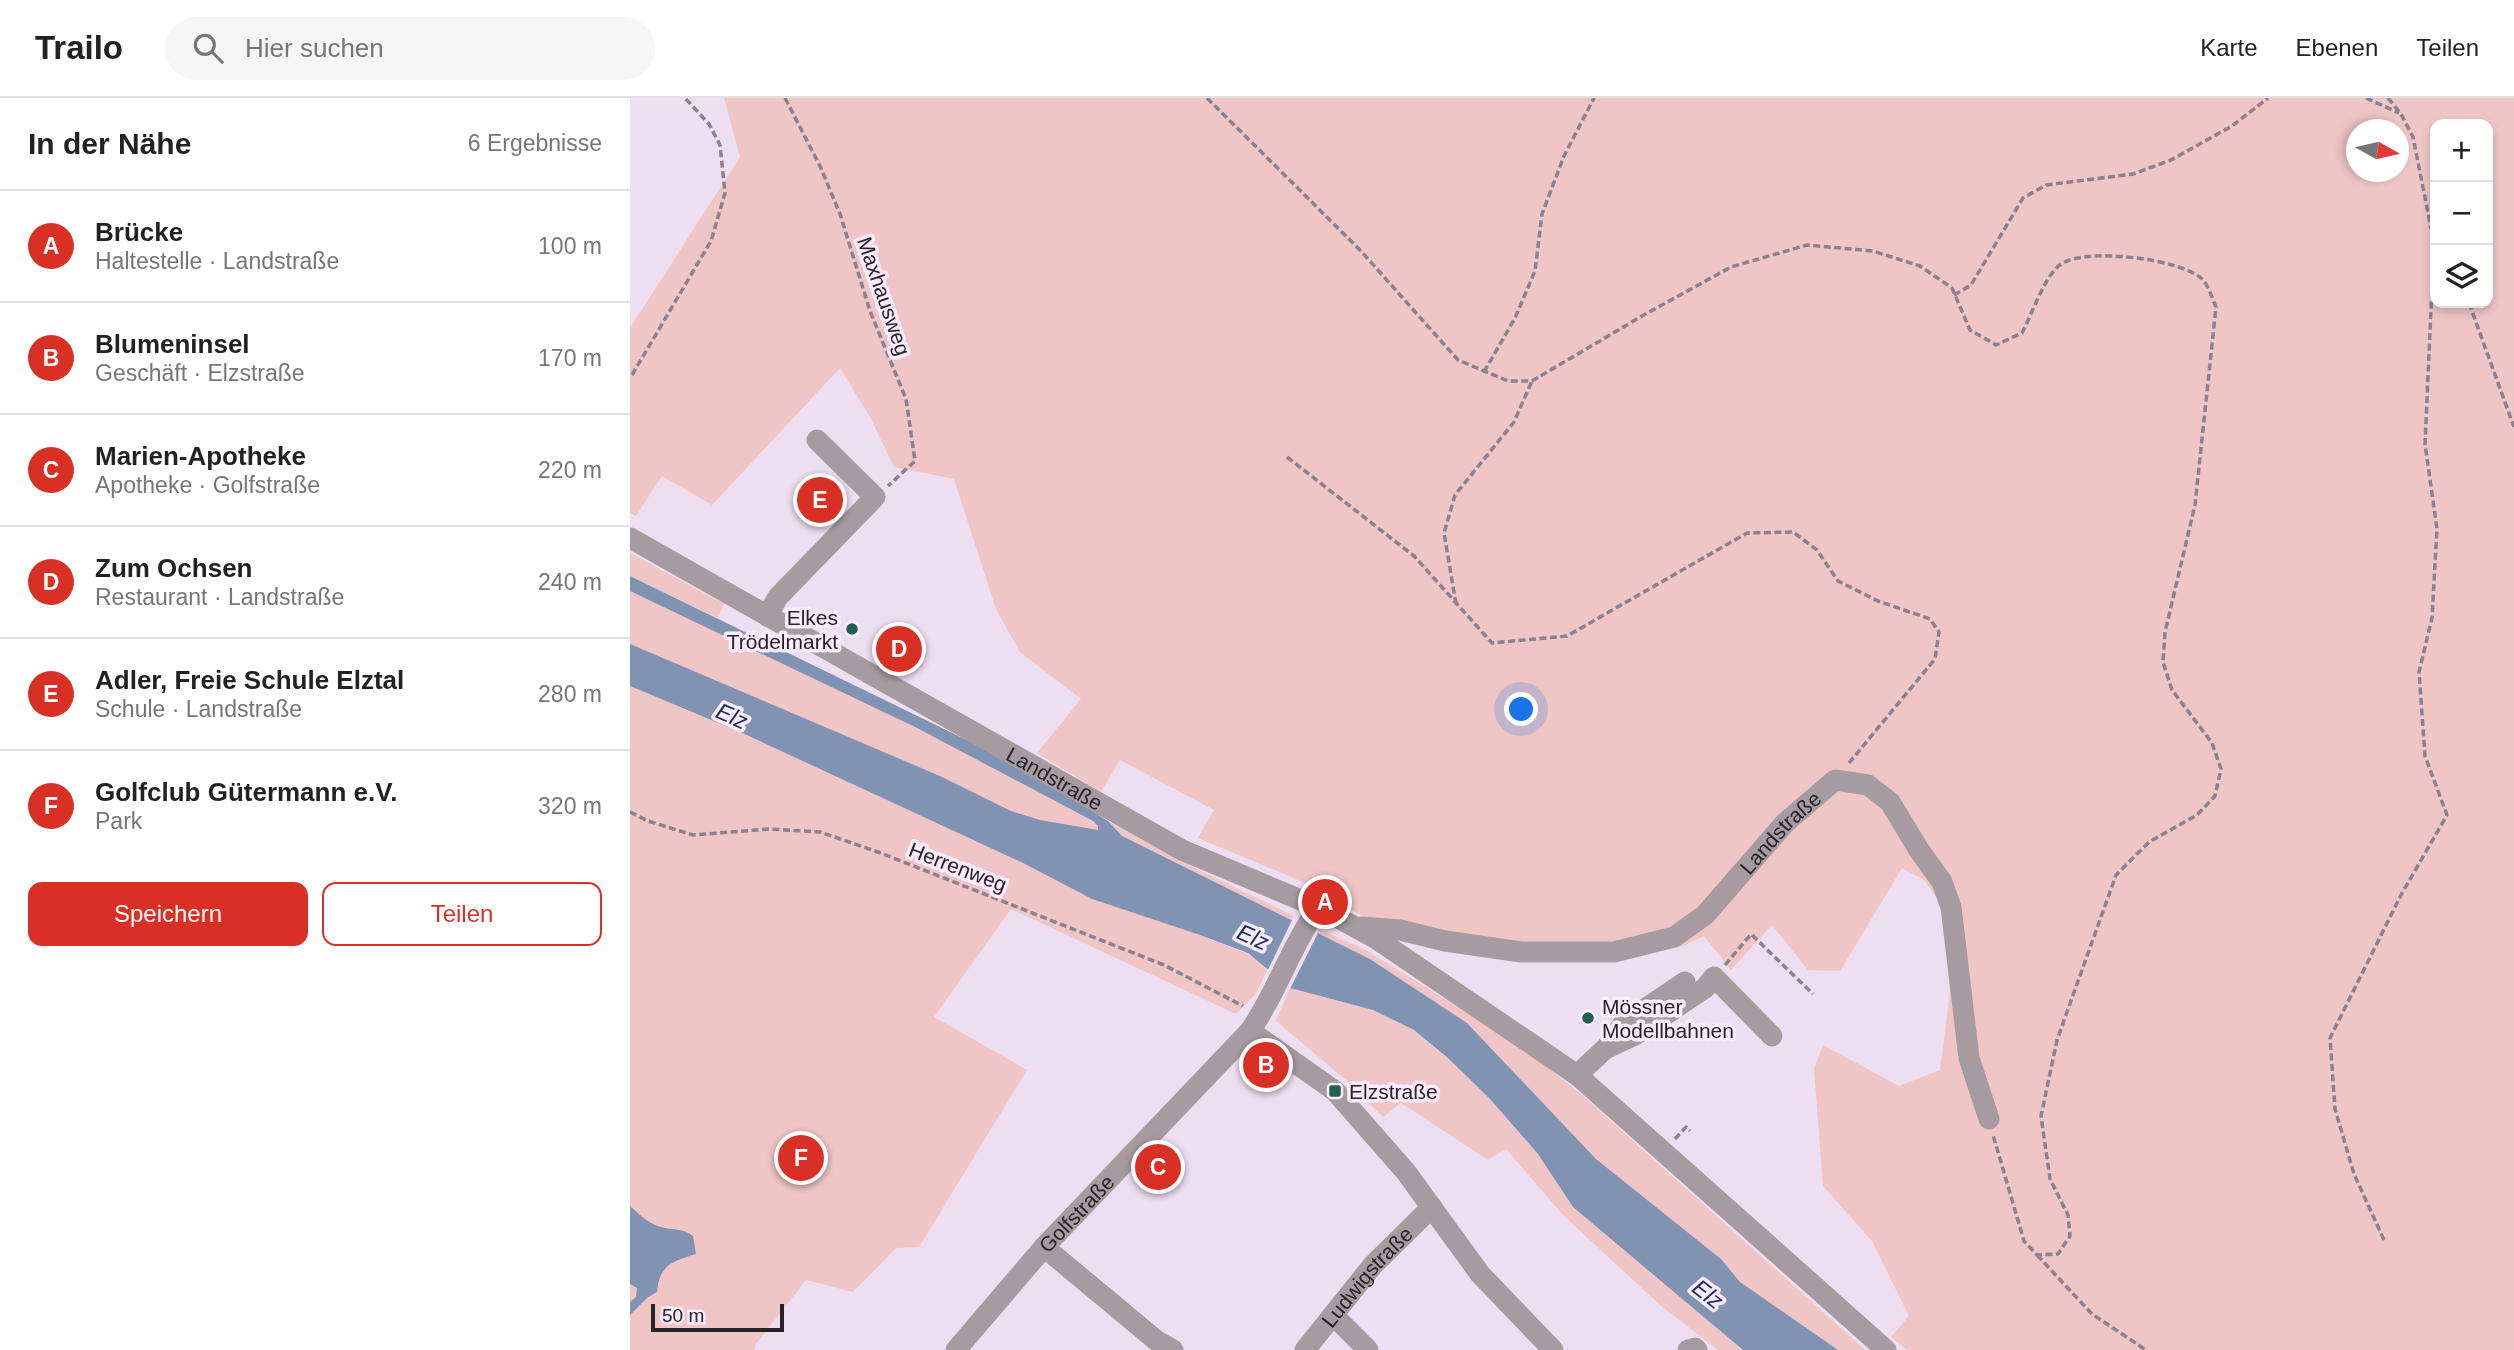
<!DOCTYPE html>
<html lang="de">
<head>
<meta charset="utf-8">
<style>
  body { margin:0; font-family:Arial,sans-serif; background:#f6f6f6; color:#222 }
  .controls { position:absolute; right:21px; top:21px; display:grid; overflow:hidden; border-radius:14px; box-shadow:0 4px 10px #0003 }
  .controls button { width:63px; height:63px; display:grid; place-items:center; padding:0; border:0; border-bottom:2px solid #e0e0e0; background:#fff; color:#222; font:35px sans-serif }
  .compass { position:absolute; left:1716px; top:21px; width:63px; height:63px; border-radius:50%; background:#fff; box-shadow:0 4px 10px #0003; rotate:98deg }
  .scale { position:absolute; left:21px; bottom:18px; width:133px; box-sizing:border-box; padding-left:7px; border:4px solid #282229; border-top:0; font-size:19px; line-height:24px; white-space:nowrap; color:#282229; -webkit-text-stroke:5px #fbebff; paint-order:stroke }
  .you { position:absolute; left:892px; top:612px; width:24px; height:24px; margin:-18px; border:5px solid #fff; border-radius:50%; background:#1a73e8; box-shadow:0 0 0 10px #1a73e833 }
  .badge { display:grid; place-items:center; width:46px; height:46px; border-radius:50%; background:#d93025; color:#fff; font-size:23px; font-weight:700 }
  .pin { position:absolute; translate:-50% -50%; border:4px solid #fff; box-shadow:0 2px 7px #0006 }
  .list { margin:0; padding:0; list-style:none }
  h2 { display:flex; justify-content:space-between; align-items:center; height:91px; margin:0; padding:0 28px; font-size:30px }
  h2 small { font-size:23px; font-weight:400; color:#767676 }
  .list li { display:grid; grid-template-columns:46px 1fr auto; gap:21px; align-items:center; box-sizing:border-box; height:112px; padding:0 28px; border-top:2px solid #e0e0e0 }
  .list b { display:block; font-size:26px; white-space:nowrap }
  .list p { margin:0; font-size:23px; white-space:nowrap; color:#767676 }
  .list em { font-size:23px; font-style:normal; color:#767676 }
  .actions { display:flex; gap:14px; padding:21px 28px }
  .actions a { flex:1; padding:16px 0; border:2px solid #d93025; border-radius:14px; text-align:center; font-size:24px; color:#d93025 }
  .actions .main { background:#d93025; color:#fff }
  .icon { flex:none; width:38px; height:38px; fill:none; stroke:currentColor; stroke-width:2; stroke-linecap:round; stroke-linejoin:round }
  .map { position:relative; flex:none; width:1884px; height:1252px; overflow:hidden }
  header { display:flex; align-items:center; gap:42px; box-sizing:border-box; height:98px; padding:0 35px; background:#fff; border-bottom:2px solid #e0e0e0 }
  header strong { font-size:33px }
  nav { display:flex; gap:38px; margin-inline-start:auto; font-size:24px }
  .search { width:490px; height:63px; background:#f6f6f6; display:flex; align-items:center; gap:18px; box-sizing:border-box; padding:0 24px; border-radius:38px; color:#767676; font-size:26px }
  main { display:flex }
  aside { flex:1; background:#fff }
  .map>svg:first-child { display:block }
  .green { fill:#efc5c5; fill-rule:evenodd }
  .water { fill:#8093b3 }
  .pier { fill:#eedef1 }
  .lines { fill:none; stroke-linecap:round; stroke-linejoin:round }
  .path { stroke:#8c818e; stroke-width:3.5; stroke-dasharray:7 3.5; stroke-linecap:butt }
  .minor { stroke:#a69ba0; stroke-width:21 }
  .poi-dot { fill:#1f6252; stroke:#fbebff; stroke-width:2.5 }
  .labels { text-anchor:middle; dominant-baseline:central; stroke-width:7; stroke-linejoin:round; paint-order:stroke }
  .street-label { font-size:21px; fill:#282229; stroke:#fbebff }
  .poi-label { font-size:21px; fill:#282229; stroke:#fbebff; text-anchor:start }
  .water-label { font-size:23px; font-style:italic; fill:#172e5a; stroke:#fbebff }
</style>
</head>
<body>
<header>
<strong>Trailo</strong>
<div class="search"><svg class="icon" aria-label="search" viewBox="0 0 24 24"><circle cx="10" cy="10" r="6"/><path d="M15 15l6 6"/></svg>Hier suchen</div>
<nav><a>Karte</a><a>Ebenen</a><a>Teilen</a></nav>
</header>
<main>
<aside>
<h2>In der Nähe<small>6 Ergebnisse</small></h2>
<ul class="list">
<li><span class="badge">A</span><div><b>Brücke</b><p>Haltestelle · Landstraße</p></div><em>100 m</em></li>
<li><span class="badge">B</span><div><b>Blumeninsel</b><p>Geschäft · Elzstraße</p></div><em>170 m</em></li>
<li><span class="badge">C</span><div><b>Marien-Apotheke</b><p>Apotheke · Golfstraße</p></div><em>220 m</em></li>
<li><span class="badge">D</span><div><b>Zum Ochsen</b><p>Restaurant · Landstraße</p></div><em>240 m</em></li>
<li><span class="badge">E</span><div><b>Adler, Freie Schule Elztal</b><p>Schule · Landstraße</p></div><em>280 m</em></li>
<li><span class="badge">F</span><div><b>Golfclub Gütermann e.V.</b><p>Park</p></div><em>320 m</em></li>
</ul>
<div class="actions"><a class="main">Speichern</a><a>Teilen</a></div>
</aside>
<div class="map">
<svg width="1884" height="1252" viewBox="0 0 1884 1252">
  <rect width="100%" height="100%" fill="#eedef1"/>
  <path class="green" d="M 94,0 L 1884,0 L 1884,1252 L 1277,1252 L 1261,1239 L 1279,1218 L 1242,1143 L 1193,1088 L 1184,971 L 1193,947 L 1269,988 L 1310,972 L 1320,895 L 1313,809 L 1294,782 L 1272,770 L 1210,873 L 1178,872 L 1142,827 L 1101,872 L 1074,838 L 1053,848 L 988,860 L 744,825 L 678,786 L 568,740 L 584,712 L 490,662 L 471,694 L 407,655 L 451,601 L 390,554 L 366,511 L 324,381 L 264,369 L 240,319 L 210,270 L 82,407 L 32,378 L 6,418 L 0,415 L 0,230 L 110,59 ZM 1805,26 L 1858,26 L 1858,205 L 1805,205 ZM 1727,32 L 1769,32 L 1769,74 L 1727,74 Z
    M 0,455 L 94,506 L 88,520 L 0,478 Z
    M 0,493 L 285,629 L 463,723 L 468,728 L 468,733 L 410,722 L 381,713 L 310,678 L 0,548 Z
    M 0,588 L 110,634 L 393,765 L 462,801 L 570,837 L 618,856 L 637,872 L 626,896 L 606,916 L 381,811 L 304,919 L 397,972 L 289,1149 L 266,1150 L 223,1194 L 176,1182 L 126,1246 L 124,1252 L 0,1252 Z
    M 478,723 L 555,765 L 664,818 L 661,823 L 492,738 Z
    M 689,831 L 736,852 L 895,951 L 952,997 L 1235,1252 L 1208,1252 L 1110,1184 L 1091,1161 L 966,1061 L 837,925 L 740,861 L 687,836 Z
    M 660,890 L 743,912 L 784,932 L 818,960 L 859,1000 L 912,1061 L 943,1109 L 1012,1165 L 1112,1252 L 1088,1252 L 1030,1207 L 934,1118 L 876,1051 L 858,1062 L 771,1005 L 753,1019 L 716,982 L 646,923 Z"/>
  <path class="water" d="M 0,478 L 388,667 L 478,723 L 492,738 L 740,861 L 837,925 L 966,1061 L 1091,1161 L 1110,1184 L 1208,1252 L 1113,1252 L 943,1109 L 908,1056 L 859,1000 L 818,960 L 784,932 L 743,912 L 660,890 L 618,855 L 570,837 L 462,801 L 393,765 L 110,634 L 0,588 L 0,546 L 310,678 L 381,713 L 410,722 L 468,732 L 468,728 L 463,723 L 285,629 L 0,493 Z
    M 0,1108 C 10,1117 21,1128 35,1130 C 46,1132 54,1131 63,1138 L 66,1156 C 42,1163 29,1168 27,1194 L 17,1200 L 0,1217 L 0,1204 L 6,1199 L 7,1190 L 0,1186 Z"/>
  <path class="pier" d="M 663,820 L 689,833 L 659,893 L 636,876 Z"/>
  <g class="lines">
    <path class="path" d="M 155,0 L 190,68 L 210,116 L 240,213 L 276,301 L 285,363 L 258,388
      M 577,0 L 730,152 L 828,262 L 878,283 L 902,283 L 1012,218 L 1101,169 L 1177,147 L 1243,153 L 1290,168 L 1322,190 L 1340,232 L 1366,247 L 1392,235 C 1402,216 1415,177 1431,166 C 1456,149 1549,161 1571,180 C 1578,186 1582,200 1586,209 L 1565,407 L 1535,534 L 1533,564 L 1542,592 L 1582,645 L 1591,671 L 1585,698 L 1567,717 L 1519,744 L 1486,777 L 1427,942 L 1411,1018 L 1420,1081 L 1438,1117 L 1440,1138 L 1428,1156 L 1407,1157 L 1394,1143 L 1363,1037
      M 1736,0 L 1769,15
      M 1758,0 L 1771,16 L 1783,39 L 1804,145
      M 1324,197 L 1341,187 L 1393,100 L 1416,87 L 1503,76 L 1541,62 L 1602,28 L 1638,0
      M 1839,205 L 1884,329
      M 854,274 L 885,220 L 905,173 L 912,116 L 934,58 L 964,0
      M 2,277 L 81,143 L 95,95 L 90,47 L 79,26 L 55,0
      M 657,359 L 784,458 L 862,545 L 937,538 L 1117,435 L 1163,434 L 1187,452 L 1208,483 L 1248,503 L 1300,521 L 1309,534 L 1305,561 L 1219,665
      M 826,506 L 814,435 L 825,397 L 884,324 L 902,283
      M 0,714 L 18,723 L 63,737 L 139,731 L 190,734 L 248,754 L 534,867 L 613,908
      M 1095,867 L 1121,836 L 1183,896
      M 1045,1041 L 1056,1029 L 1060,1033
      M 1754,1142 L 1724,1076 L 1705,1011 L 1700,940 L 1771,797 L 1817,717 L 1795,658 L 1789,574 L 1802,520 L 1807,431 L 1795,346 L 1804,144
      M 1407,1157 L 1462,1216 L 1516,1252"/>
    <g class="minor">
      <path id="s1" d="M 0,440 L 552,752 L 692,811 L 745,840 L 947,977 L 1256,1252"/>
      <path d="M 137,518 L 148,499 L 245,399 L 187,342"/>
      <path id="s2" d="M 731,829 L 770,832 L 815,843 L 891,854 L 984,854 L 1044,839 L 1075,817 L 1155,725 L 1205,682 L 1238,687 L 1260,704 L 1289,752 L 1312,784 L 1321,809 L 1339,960 L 1359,1021"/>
      <path d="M 620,933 L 705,993 L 776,1074 L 850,1176 L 923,1252"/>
      <path d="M 978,947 L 993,926 L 1055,884"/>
      <path d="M 947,977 L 975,951 L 1005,937 L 1075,890 L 1084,879 L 1142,938"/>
      <path d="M 414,1149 L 527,1243 L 543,1252"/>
      <path d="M 703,1217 L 738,1252"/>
      <path id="s3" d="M 326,1252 L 414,1149 L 620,933 C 647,894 661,848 688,810"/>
      <path id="s4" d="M 675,1252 L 743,1167 L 802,1109"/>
      <path d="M 1058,1252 L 1065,1250 L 1067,1252"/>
    </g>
  </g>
  <g class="poi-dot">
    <circle cx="222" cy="531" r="7"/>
    <circle cx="958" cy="920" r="7"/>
    <rect x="698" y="986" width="14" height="14" rx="3.5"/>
  </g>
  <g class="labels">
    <g class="street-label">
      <text transform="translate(254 198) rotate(71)">Maxhausweg</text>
      <text stroke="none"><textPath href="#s1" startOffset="488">Landstraße</textPath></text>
      <text stroke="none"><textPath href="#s2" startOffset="467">Landstraße</textPath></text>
      <text transform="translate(328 769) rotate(21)">Herrenweg</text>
      <text stroke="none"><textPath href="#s3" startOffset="182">Golfstraße</textPath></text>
      <text stroke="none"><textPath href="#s4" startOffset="96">Ludwigstraße</textPath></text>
    </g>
    <g class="poi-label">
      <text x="208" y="519" text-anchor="end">Elkes<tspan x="208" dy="24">Trödelmarkt</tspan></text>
      <text x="972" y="908">Mössner<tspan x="972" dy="24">Modellbahnen</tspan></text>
      <text x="719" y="993">Elzstraße</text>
    </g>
    <g class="water-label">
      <text transform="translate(102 618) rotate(24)">Elz</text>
      <text transform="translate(623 839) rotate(24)">Elz</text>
      <text transform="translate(1078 1196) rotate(38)">Elz</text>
    </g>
  </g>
</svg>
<div class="controls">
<button>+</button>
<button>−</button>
<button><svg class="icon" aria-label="layers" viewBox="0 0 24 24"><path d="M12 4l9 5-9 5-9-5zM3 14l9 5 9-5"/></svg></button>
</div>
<svg class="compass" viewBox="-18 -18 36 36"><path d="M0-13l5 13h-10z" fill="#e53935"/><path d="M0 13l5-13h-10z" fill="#767676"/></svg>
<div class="scale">50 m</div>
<div class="you"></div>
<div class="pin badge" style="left:695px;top:804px">A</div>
<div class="pin badge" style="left:636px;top:967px">B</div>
<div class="pin badge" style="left:528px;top:1069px">C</div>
<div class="pin badge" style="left:269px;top:551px">D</div>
<div class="pin badge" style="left:190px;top:402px">E</div>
<div class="pin badge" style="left:171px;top:1060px">F</div>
</div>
</main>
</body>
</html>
